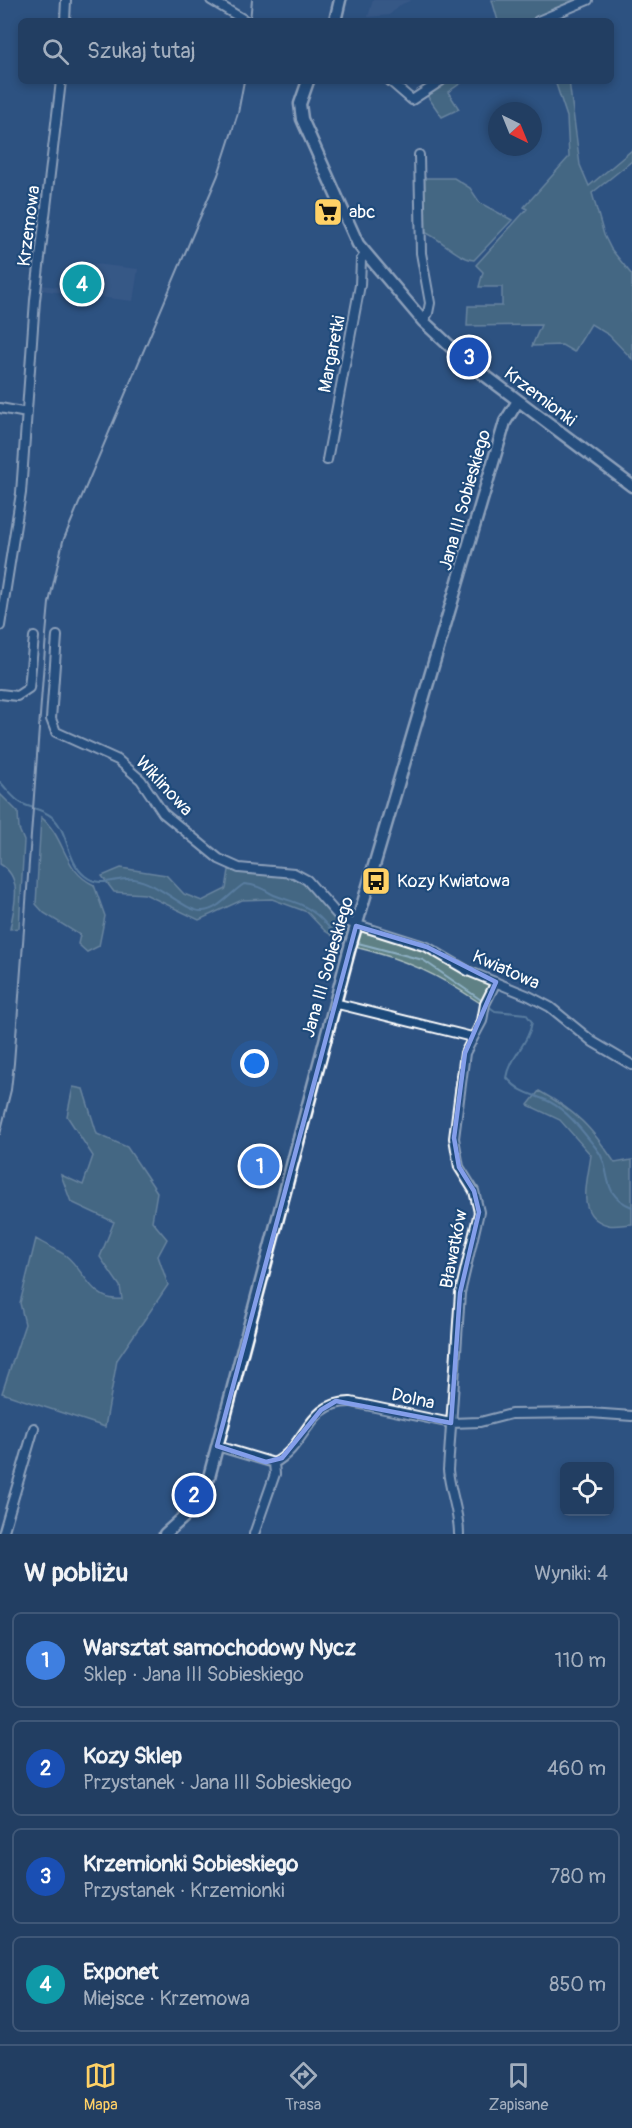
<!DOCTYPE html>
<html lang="pl">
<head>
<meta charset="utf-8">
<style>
  body { margin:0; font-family:Pangolin,sans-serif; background:#2a4568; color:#f1f3f6 }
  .controls { position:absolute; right:18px; bottom:18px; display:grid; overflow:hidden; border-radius:9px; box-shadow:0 3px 9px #0003 }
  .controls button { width:54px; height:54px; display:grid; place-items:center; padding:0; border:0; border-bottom:2px solid #3f5777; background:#223e62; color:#f1f3f6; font:30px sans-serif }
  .compass { position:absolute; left:488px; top:102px; width:54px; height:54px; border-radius:50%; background:#223e62; box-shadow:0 3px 9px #0003; rotate:137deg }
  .you { position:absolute; left:255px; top:1064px; width:21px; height:21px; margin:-15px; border:4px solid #fff; border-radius:50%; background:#1a73e8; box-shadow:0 0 0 9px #1a73e833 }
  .badge { display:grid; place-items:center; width:39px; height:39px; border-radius:50%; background:#ffd166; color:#fff; font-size:20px; font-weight:700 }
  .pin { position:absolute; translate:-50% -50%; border:3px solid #fff; box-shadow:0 2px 6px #0006 }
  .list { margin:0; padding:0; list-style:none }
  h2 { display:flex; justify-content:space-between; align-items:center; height:78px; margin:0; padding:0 24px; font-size:26px }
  h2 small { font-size:20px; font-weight:400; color:#a2aebe }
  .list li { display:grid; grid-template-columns:39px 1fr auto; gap:18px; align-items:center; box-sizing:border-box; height:96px; margin:0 12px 12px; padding:0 12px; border:2px solid #3f5777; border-radius:9px }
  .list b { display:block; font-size:22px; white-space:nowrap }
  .list p { margin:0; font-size:20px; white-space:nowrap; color:#a2aebe }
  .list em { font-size:20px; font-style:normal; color:#a2aebe }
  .icon { flex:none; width:33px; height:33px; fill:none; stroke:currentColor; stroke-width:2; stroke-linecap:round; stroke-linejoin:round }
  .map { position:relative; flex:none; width:632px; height:1534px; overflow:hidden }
  .search { position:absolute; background:#223e62; box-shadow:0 3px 9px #0003; left:18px; right:18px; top:18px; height:66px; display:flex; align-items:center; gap:15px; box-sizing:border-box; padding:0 21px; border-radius:9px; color:#a2aebe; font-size:22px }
  .sheet { height:510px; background:#223e62 }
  nav { display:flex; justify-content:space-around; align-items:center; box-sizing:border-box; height:84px; border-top:2px solid #3f5777; background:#223e62; font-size:16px; color:#a2aebe }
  nav a { display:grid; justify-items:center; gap:3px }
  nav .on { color:#ffd166 }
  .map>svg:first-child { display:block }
  .built { fill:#425f8d }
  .green { fill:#5e8185; stroke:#aec0c2; stroke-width:1.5 }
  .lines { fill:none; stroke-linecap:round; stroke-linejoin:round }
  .stream { stroke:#8eb0c4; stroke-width:2 }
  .street-casing { stroke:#fff; stroke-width:12 }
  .secondary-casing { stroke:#fff; stroke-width:15 }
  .street { stroke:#1f4a7a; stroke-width:8 }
  .secondary { stroke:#1f4a7a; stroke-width:10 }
  .rail { stroke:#fff; stroke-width:2 }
  .marked { fill:none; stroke:#839eea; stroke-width:4.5; stroke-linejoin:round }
  .labels { text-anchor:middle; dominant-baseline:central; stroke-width:4.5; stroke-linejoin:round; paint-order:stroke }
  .poi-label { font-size:18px; fill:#fff; stroke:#1f4a7a; text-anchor:start }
  .street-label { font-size:18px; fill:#fff; stroke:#1f4a7a }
</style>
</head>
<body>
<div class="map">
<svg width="632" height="1534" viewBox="0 0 632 1534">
  <rect width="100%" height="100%" fill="#2d5282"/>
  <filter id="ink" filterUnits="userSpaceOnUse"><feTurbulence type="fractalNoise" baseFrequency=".0167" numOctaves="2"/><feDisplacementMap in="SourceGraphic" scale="12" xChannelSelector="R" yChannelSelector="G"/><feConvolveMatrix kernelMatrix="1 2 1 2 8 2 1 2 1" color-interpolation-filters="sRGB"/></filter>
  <g filter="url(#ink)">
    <path class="built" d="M 373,0 L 412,0 L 402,4 L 389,15 L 368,17 Z
      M 76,262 L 138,269 L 133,301 L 40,290 L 41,285 L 73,289 Z"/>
    <path class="green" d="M 492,0 L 585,0 L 534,21 L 498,21 Z
      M 445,81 L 464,81 L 448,92 L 459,109 L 442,117 L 426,94 Z
      M 555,81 L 569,81 L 580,165 L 589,186 L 632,150 L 632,161 L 592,193 L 604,235 L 611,249 L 632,275 L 632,359 L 609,335 L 591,324 L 574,352 L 562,345 L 532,346 L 541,325 L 467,326 L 468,306 L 502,306 L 502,287 L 479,287 L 483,272 L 476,265 L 527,209 L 524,207 L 569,157 L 567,117 Z
      M 423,178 L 454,178 L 470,188 L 480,203 L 512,220 L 474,260 C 458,259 441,238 424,232 Z
      M 0,794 L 18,812 L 19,829 L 24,841 L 19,928 L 10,929 C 14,906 24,878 0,864 Z
      M 41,817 C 66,838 63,871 94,885 L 105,916 L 99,946 L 87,952 L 78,944 L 80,935 L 44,913 L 36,904 Z
      M 121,868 L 166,875 L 184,894 L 202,901 L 226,889 L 229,870 C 249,873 272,871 291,876 C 310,881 329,916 351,928 L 347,945 L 325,931 L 307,912 L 272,899 L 242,900 L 199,920 L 145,894 L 114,892 L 102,876 Z
      M 360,931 L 426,950 L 491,985 L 480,1003 C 437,974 405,959 355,947 Z
      M 73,1087 L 83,1089 L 97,1134 L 127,1147 L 157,1192 L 152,1221 L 167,1239 L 158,1256 L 168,1285 L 117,1360 L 105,1427 L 2,1393 L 25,1324 L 20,1303 L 36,1239 C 45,1245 56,1249 65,1255 C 85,1270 92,1303 122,1299 L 120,1286 L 100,1257 L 114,1222 L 71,1202 L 61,1175 L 83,1185 L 93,1156 L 67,1116 Z
      M 539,1091 C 577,1112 591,1127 615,1163 L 632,1160 L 632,1224 C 625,1224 615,1227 608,1225 C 574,1216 588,1181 591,1155 L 560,1120 L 528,1105 Z"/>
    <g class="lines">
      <path class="stream" d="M 0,782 C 7,789 14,800 23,804 C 33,809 43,809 52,817 C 69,831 66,861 85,876 C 101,889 116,877 134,879 C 160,883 186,913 203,911 C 219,910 231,892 244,884 C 257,885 263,889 274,895 C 291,902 300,901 317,915 C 327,923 332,935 345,939
        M 358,943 L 423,960 L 484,1002
        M 488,1006 L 495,1011 L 526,1014 L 532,1022 C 529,1043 510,1057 507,1078 C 522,1095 532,1093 550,1102 C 569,1112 583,1132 596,1148 C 614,1170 598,1193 632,1207"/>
      <g class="street-casing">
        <path id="street" d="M 211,0 L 246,21
          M 65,21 L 66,0
          M 538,21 L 588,0
          M 390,81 L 412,100 L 441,81
          M 419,155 L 421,253 L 430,303 L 428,313 L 423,321
          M 0,408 L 27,413
          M 327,460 L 360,285 L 361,260 L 365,254
          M 0,626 L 21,493 L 35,300 L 61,81
          M 57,636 L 51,719 L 56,732 L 118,760 L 141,780 L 163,813 L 219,859 L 239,868 L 294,873 L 307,880 L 342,920 L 427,947 L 468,971 L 529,996 L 550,1007 L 593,1042 L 632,1065
          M 0,694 L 17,696 L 29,688 L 34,637
          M 334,1003 L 472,1037
          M 217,1446 L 274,1463 C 307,1446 307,1401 351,1402 L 451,1423 L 480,1422 L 511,1414 L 590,1413 L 632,1416
          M 3,1534 L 34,1428
          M 254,1534 L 275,1474 L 274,1463
          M 459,1534 C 459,1511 450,1492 448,1470 L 460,1293 L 479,1212 L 474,1191 L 459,1167 L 454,1138 L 465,1053 L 482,1021 L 485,1004 L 496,982"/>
      </g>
      <g class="secondary-casing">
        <path id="secondary" d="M 335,21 L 340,0
          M 308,81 L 300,104 L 302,119 L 358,244 L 423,321 L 467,362 L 632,486
          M 165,1534 L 195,1507 L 209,1477 L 350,947 L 505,422 L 518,401"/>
      </g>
      <use href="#street" class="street"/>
      <use href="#secondary" class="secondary"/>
      <path class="rail" d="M 250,21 L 252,0
        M 0,1134 L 11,1090 L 14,1063 L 46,635 L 49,603 L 63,541 L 218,175 L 238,113 L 244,81"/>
    </g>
  </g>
  <path d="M0 0H632V1534H0ZM 356,926 L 427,947 L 496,982 L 465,1053 L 454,1138 L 459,1167 L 474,1191 L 479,1212 L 460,1293 L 451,1423 L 336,1401 L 321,1410 L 282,1458 L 266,1462 L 217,1446 Z" fill="#2d5282" fill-opacity=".55" fill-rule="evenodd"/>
  <path class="marked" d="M 356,926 L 427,947 L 496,982 L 465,1053 L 454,1138 L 459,1167 L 474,1191 L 479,1212 L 460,1293 L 451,1423 L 336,1401 L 321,1410 L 282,1458 L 266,1462 L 217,1446 Z"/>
  <defs>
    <g id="supermarket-square" transform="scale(1.5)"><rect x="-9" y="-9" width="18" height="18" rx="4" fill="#ffd166" stroke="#1f4a7a"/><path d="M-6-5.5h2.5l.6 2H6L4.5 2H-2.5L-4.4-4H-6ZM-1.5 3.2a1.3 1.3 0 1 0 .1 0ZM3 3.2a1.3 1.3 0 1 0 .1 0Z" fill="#111"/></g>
    <g id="bus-square" transform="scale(1.5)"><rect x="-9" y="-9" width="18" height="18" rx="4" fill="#ffd166" stroke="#1f4a7a"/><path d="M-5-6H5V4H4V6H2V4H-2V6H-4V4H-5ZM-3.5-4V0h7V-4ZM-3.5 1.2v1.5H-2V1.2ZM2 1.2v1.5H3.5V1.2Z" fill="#111"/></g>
  </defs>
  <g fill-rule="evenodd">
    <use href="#supermarket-square" x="328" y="212"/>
    <use href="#bus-square" x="376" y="881"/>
  </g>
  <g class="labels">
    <g class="poi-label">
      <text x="349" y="212">abc</text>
      <text x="397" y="881">Kozy Kwiatowa</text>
    </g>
    <g class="street-label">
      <text transform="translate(29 226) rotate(-83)">Krzemowa</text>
      <text transform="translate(332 354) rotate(-79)">Margaretki</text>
      <text transform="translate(540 397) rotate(37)">Krzemionki</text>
      <text transform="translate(465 500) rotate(-74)">Jana III Sobieskiego</text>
      <text transform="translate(164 786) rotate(47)">Wiklinowa</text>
      <text transform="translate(328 967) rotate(-74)">Jana III Sobieskiego</text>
      <text transform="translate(506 970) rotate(24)">Kwiatowa</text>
      <text transform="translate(454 1249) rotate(-79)">Bławatków</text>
      <text transform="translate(413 1399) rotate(12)">Dolna</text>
    </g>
  </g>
</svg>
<div class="controls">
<button><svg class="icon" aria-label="locate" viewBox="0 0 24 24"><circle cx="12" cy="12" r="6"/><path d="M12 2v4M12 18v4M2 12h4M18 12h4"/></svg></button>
</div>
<svg class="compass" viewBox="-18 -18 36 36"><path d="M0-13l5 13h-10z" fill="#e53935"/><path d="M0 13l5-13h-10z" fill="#a2aebe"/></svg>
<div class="you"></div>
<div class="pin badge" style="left:260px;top:1166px;background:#3f7fe0">1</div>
<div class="pin badge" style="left:194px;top:1495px;background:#1a4fb4">2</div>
<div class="pin badge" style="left:469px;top:357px;background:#1a4fb4">3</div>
<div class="pin badge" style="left:82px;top:284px;background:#0f9aa8">4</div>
<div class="search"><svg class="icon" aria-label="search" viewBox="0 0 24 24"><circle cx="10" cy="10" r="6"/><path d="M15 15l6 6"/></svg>Szukaj tutaj</div>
</div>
<section class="sheet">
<h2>W pobliżu<small>Wyniki: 4</small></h2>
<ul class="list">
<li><span class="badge" style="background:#3f7fe0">1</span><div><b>Warsztat samochodowy Nycz</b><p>Sklep · Jana III Sobieskiego</p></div><em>110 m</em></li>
<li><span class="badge" style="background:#1a4fb4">2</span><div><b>Kozy Sklep</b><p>Przystanek · Jana III Sobieskiego</p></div><em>460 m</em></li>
<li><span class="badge" style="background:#1a4fb4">3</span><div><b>Krzemionki Sobieskiego</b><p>Przystanek · Krzemionki</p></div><em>780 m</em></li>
<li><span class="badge" style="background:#0f9aa8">4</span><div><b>Exponet</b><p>Miejsce · Krzemowa</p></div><em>850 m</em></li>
</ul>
</section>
<nav>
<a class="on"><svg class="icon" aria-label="map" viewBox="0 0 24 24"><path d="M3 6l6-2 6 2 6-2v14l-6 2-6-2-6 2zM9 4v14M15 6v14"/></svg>Mapa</a>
<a><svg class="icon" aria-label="directions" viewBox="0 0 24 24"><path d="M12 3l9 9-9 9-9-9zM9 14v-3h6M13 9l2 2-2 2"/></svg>Trasa</a>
<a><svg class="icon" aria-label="saved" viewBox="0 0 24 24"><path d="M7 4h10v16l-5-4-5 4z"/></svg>Zapisane</a>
</nav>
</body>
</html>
